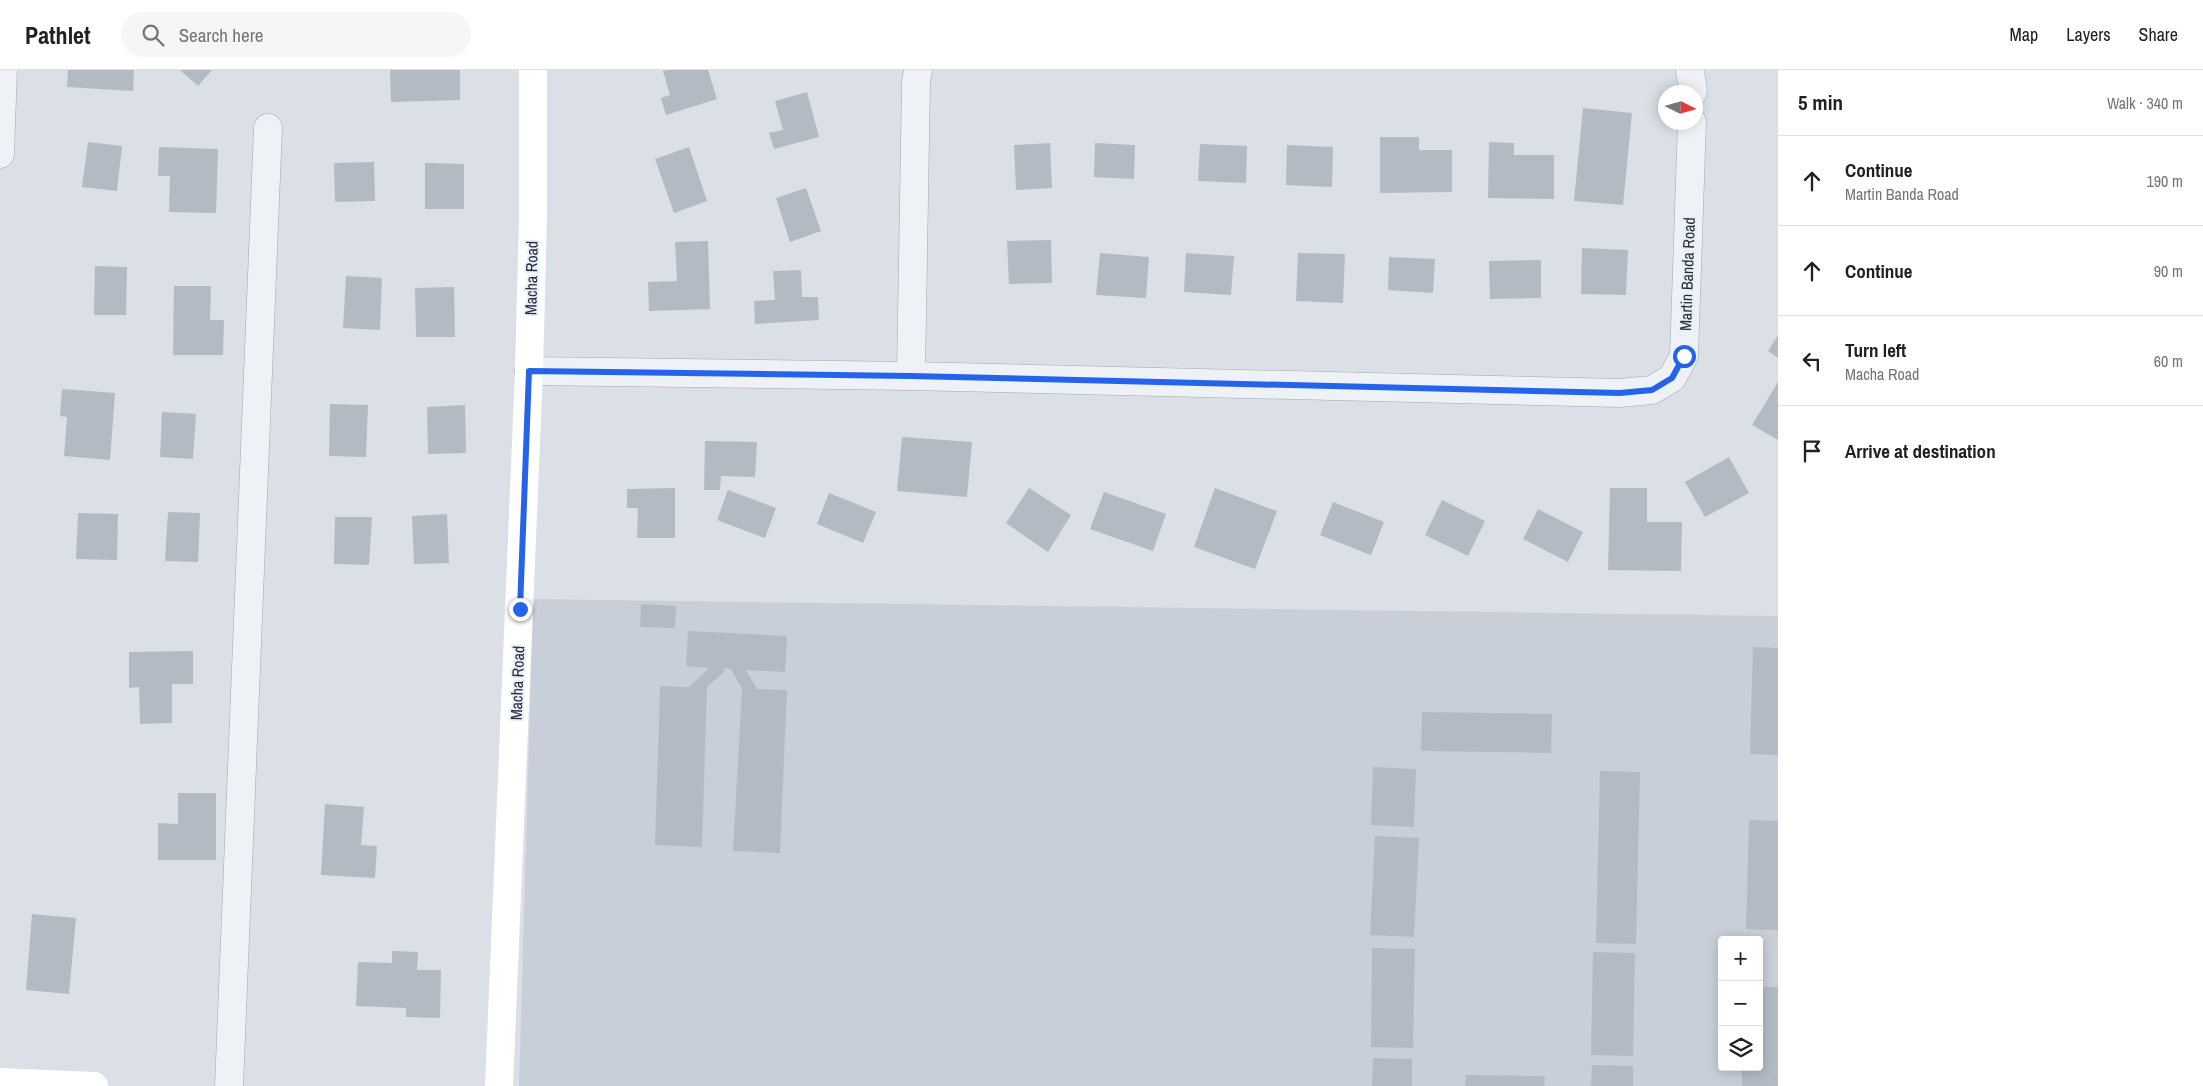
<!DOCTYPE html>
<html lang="en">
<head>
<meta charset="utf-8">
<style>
  body { margin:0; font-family:"Archivo Narrow",sans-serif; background:#f6f6f6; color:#202124 }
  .controls { position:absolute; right:15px; bottom:15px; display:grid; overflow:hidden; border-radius:5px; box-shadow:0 2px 12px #0003 }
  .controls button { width:45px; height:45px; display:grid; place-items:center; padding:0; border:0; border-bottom:1px solid #e0e0e0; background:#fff; color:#202124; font:25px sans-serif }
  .compass { position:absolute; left:1658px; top:15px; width:45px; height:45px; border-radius:50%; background:#fff; box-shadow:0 2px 12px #0003; rotate:95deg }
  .stop { position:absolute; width:15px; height:15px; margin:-11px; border:4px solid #2563eb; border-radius:50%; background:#fff }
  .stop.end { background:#2563eb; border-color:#fff; box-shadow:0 1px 5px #0008 }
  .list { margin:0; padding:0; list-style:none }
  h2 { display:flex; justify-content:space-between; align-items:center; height:65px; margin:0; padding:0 20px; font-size:21px }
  h2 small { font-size:16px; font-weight:400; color:#757577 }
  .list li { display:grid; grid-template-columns:32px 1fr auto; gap:15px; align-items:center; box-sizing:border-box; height:90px; padding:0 20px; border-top:1px solid #e0e0e0 }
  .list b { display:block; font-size:19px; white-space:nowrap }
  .list p { margin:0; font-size:16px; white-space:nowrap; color:#757577 }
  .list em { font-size:16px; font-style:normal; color:#757577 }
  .icon { flex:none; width:28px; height:28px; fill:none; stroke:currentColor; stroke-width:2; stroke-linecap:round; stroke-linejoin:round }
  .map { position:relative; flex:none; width:1778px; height:1016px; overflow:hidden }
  header { display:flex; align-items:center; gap:30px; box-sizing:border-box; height:70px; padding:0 25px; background:#fff; border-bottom:1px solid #e0e0e0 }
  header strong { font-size:24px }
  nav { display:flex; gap:28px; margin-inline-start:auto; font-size:18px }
  .search { width:350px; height:45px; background:#f6f6f6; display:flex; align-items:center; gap:12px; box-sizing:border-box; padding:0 18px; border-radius:28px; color:#757577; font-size:19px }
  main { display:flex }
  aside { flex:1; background:#fff }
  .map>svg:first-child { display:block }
  .built { fill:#c9cfd9; fill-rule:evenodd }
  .building { fill:#b2bac4 }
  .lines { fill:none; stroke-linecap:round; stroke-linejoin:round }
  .minor-casing { stroke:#a0a7b1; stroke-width:29 }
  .minor { stroke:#eef1f5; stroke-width:28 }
  .secondary { stroke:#fff; stroke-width:28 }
  .route { stroke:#2563eb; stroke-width:6 }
  .labels { text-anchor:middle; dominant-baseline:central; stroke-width:4; stroke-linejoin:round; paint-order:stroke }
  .street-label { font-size:16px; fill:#242f3e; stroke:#eaeff5 }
</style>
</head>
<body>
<header>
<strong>Pathlet</strong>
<div class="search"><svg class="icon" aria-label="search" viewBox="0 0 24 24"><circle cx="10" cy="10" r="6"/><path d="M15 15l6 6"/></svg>Search here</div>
<nav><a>Map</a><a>Layers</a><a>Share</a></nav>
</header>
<main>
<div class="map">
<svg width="1778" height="1016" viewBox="0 0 1778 1016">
  <rect width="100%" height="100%" fill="#dbe0e7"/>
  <path class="built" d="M 533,529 L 1778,546 L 1778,1016 L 519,1016 ZM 1722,870 L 1759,870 L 1759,997 L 1722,997 Z"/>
  <path class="building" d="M 68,0 L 134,0 L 133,21 L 67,17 Z
    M 180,0 L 212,0 L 198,16 Z
    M 390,0 L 460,0 L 460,30 L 391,32 Z
    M 667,0 L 708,0 L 717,29 L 666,45 L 661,28 L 670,25 L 663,1 Z
    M 807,22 L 819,67 L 774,79 L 769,63 L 783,60 L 775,31 Z
    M 1583,38 L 1632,43 L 1623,135 L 1574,131 Z
    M 1380,67 L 1419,67 L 1419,80 L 1452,80 L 1452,122 L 1380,123 Z
    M 88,72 L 122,76 L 117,121 L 82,117 Z
    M 1489,72 L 1514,73 L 1514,85 L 1554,85 L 1554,129 L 1488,128 Z
    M 1050,73 L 1052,118 L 1016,120 L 1014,75 Z
    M 1095,73 L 1135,75 L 1134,109 L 1094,107 Z
    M 1200,74 L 1247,76 L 1246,113 L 1198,111 Z
    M 1287,75 L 1333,77 L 1332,117 L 1286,115 Z
    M 159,77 L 218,79 L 216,143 L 169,142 L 170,106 L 158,106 Z
    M 689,77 L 707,131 L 674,143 L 655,89 Z
    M 374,92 L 375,131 L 335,132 L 334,93 Z
    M 425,93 L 464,94 L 464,139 L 425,139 Z
    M 806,118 L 821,161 L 790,172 L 776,128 Z
    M 1051,170 L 1052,213 L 1009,214 L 1007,171 Z
    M 708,171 L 710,239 L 649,241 L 648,212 L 677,211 L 675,172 Z
    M 1582,178 L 1628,180 L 1626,225 L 1581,224 Z
    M 1100,183 L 1149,187 L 1146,228 L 1096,225 Z
    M 1186,183 L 1234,186 L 1231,225 L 1184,222 Z
    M 1298,183 L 1345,184 L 1343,233 L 1296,231 Z
    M 1389,187 L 1435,189 L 1433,223 L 1388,220 Z
    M 1541,190 L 1541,228 L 1490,229 L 1489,191 Z
    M 95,196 L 127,197 L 126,245 L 94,245 Z
    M 801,200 L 802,227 L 818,227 L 819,250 L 755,254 L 754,231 L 775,230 L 773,201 Z
    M 346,206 L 382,208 L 380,260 L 343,258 Z
    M 174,216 L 211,216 L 210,250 L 224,250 L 223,285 L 173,285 Z
    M 454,217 L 455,267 L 416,267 L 415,218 Z
    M 1778,265 L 1778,288 L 1768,281 Z
    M 1778,312 L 1778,370 L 1752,355 Z
    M 62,319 L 115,323 L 110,390 L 64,386 L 67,347 L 60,346 Z
    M 330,334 L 368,335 L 366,387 L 329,386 Z
    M 465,335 L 466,383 L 428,384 L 427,337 Z
    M 162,342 L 196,344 L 193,389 L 160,387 Z
    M 902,367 L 972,372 L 967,427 L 897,421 Z
    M 705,371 L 757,372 L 755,407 L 721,406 L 720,420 L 704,420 Z
    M 1729,387 L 1749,423 L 1705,447 L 1685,412 Z
    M 675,418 L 675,468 L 637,468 L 638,438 L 627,438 L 627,419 Z
    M 1029,418 L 1071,445 L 1048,482 L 1006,453 Z
    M 1215,418 L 1277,441 L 1255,499 L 1194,477 Z
    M 1610,418 L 1647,418 L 1647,452 L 1682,452 L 1681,501 L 1608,500 Z
    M 728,420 L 776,438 L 765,468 L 717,450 Z
    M 1104,422 L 1166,444 L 1153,481 L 1090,459 Z
    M 829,423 L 876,442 L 863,473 L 817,454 Z
    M 1442,430 L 1485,451 L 1468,486 L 1425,465 Z
    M 1333,432 L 1384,452 L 1371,485 L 1320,465 Z
    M 1538,439 L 1583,462 L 1568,492 L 1523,469 Z
    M 168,442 L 200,443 L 198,492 L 165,491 Z
    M 78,443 L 118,444 L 117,490 L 76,489 Z
    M 447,444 L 449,493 L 414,494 L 412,446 Z
    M 335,447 L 372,447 L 369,495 L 334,494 Z
    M 641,534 L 676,536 L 675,558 L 640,557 Z
    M 688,561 L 787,566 L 785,602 L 746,600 L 757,619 L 787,620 L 780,783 L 733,781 L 742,619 L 731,599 L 722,598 L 725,601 L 707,617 L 702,777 L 655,775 L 660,616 L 689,617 L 709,598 L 686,596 Z
    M 1753,577 L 1778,578 L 1778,685 L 1750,684 Z
    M 193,581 L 193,614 L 172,614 L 172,653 L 140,654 L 139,617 L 129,618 L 129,582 Z
    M 1422,642 L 1552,644 L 1551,683 L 1421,681 Z
    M 1373,697 L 1416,699 L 1414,757 L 1371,755 Z
    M 1600,701 L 1640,702 L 1636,874 L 1596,873 Z
    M 178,723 L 216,723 L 216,790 L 158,790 L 158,753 L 178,754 Z
    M 325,734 L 364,737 L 361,775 L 377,776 L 375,808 L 321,805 Z
    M 1749,750 L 1778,751 L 1778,860 L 1746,859 Z
    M 1375,766 L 1419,768 L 1414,867 L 1370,865 Z
    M 32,844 L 76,848 L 69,924 L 26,920 Z
    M 1372,878 L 1415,879 L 1413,978 L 1371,977 Z
    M 392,881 L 418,882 L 417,900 L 441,900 L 440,948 L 406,947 L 406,938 L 356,936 L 358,892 L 392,893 Z
    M 1593,882 L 1635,883 L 1633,986 L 1591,985 Z
    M 1759,917 L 1778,917 L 1778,1016 L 1742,1016 L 1742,997 L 1759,997 Z
    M 1373,988 L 1412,989 L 1412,1016 L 1372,1016 Z
    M 1592,995 L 1633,996 L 1633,1016 L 1591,1016 Z
    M 1466,1005 L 1545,1006 L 1544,1016 L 1465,1016 Z"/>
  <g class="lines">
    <g class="minor-casing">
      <path id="minor" d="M 1690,0 L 1693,22
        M 0,84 L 3,0
        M 529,301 L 911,306 L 1620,323 L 1652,320 L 1672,308 L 1684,286 L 1692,52
        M 911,306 L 916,12 L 918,0
        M 229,1016 L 268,58"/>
    </g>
    <use href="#minor" class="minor"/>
    <path class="secondary" d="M 0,1012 L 94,1016
      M 499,1016 L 529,301 L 533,145 L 533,0"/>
  </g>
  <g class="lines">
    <path class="route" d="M 520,539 L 529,301 L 911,306 L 1620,323 L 1652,320 L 1672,308 L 1684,286"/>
  </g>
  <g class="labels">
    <g class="street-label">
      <text transform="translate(1687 204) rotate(-88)">Martin Banda Road</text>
      <text transform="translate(531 208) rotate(-89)">Macha Road</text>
      <text transform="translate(517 613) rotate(-88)">Macha Road</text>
    </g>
  </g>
</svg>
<div class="controls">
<button>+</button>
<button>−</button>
<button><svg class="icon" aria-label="layers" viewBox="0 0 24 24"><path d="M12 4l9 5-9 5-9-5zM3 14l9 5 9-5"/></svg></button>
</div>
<svg class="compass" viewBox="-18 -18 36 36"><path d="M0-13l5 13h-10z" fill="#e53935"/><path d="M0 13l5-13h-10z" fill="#757577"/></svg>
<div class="stop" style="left:1684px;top:286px"></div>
<div class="stop end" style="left:520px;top:539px"></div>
</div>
<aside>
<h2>5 min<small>Walk · 340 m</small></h2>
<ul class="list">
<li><svg class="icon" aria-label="ahead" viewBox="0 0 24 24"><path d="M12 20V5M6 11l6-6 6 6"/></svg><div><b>Continue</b><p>Martin Banda Road</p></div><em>190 m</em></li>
<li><svg class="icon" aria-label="ahead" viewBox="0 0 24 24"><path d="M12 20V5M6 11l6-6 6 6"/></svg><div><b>Continue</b></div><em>90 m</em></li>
<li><svg class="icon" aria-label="left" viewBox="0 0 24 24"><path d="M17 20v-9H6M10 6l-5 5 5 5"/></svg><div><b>Turn left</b><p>Macha Road</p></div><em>60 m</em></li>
<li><svg class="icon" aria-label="arrive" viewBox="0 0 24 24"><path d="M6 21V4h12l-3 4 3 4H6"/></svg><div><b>Arrive at destination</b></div></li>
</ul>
</aside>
</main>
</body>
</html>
